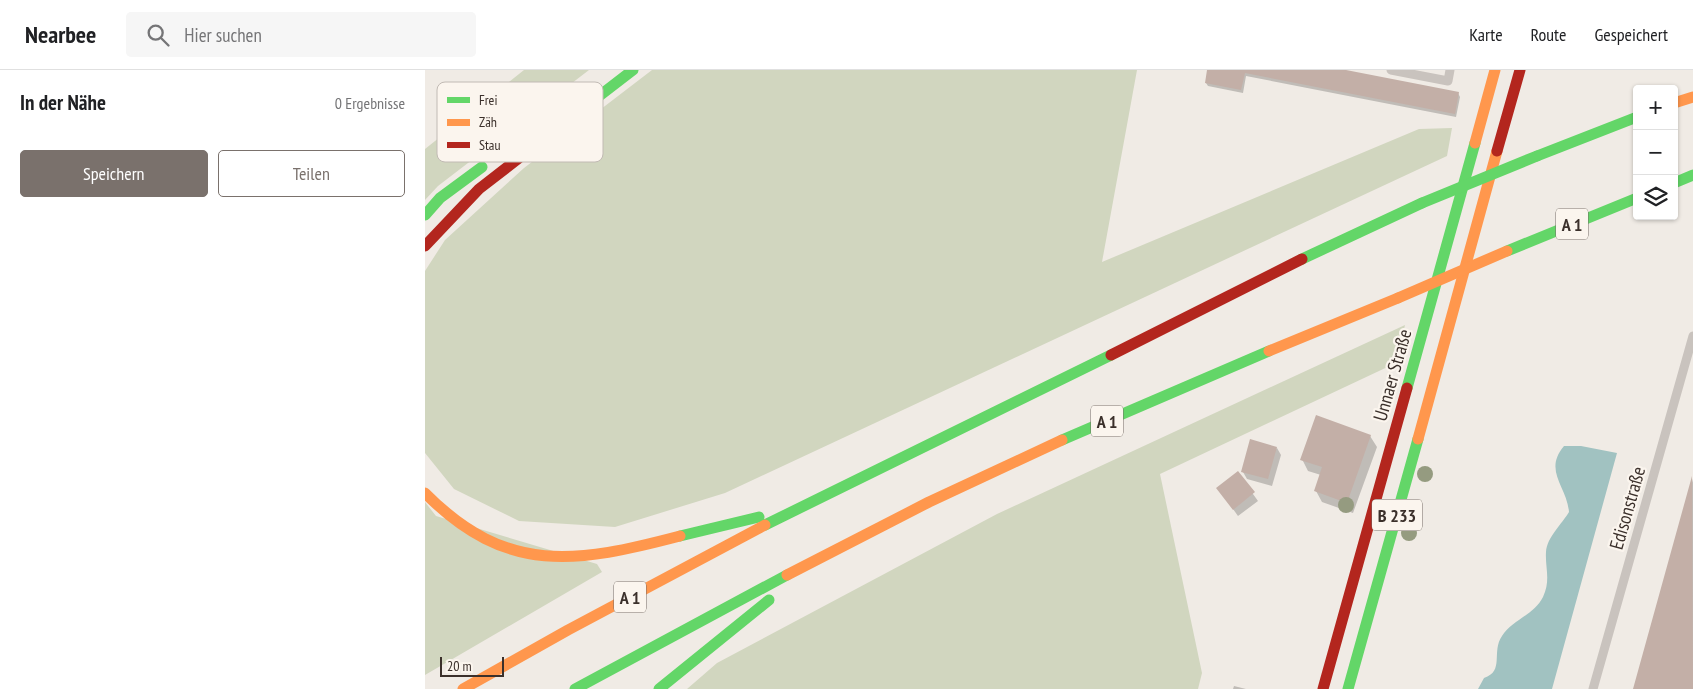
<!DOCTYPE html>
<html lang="de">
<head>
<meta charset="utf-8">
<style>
  body { margin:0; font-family:"PT Sans Narrow",sans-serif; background:#f6f6f6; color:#202124 }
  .controls { position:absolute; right:15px; top:15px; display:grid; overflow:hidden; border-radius:5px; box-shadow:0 1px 4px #0004 }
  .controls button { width:45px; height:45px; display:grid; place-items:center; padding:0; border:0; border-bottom:1px solid #e0e0e0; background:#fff; color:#202124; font:25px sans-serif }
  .scale { position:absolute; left:15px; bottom:12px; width:64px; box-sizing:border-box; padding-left:5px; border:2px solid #3b302b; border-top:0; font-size:14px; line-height:18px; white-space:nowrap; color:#3b302b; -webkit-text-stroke:4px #fbf5ee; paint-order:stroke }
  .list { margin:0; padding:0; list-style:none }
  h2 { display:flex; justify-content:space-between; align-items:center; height:65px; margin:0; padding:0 20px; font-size:21px }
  h2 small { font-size:16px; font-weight:400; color:#757577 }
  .actions { display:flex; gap:10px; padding:15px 20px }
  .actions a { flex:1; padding:11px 0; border:1px solid #7a716c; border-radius:5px; text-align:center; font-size:18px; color:#7a716c }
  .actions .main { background:#7a716c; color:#fff }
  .icon { flex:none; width:28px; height:28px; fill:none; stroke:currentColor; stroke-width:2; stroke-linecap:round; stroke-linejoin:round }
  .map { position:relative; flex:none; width:1268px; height:619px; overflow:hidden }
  header { display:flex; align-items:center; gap:30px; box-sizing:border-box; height:70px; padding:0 25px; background:#fff; border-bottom:1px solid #e0e0e0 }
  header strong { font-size:24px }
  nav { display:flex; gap:28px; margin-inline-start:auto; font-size:18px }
  .search { width:350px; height:45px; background:#f6f6f6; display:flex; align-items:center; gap:12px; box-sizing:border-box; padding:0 18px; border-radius:5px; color:#757577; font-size:19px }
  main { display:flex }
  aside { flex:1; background:#fff }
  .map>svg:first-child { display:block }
  .green { fill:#d1d6bf }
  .water { fill:#a1c2c1 }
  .shadow { fill:#0003 }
  .building { fill:#c3afa7 }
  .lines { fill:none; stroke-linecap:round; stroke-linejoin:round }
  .lane { stroke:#c9c3be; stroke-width:9 }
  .fast { stroke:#63d668; stroke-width:11 }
  .slow { stroke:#ff974d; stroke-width:11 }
  .jam { stroke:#b3261e; stroke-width:11 }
  .fast-bridge { stroke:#63d668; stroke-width:11 }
  .slow-bridge { stroke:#ff974d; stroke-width:11 }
  .tree { fill:#959b80 }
  .labels { text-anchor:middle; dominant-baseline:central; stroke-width:4.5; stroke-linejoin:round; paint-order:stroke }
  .shield { fill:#fbf5ee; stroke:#756b66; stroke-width:1 }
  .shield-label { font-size:18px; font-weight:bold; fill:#3b302b }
  .street-label { font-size:19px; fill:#3b302b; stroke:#fbf5ee }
  .key { fill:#fbf5ee; stroke:#c1bab4; stroke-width:1 }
  .key-label { font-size:14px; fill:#3b302b }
</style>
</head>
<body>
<header>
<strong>Nearbee</strong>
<div class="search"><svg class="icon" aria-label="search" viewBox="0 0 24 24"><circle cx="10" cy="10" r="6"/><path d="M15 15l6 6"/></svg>Hier suchen</div>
<nav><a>Karte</a><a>Route</a><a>Gespeichert</a></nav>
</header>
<main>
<aside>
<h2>In der Nähe<small>0 Ergebnisse</small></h2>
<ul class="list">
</ul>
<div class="actions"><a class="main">Speichern</a><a>Teilen</a></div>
</aside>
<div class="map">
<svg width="1268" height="619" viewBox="0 0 1268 619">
  <rect width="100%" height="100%" fill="#f0ebe5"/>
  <path class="green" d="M 99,0 L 164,0 L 13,116 L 0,130 L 0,79 Z
    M 227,0 L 712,0 L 677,192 L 994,59 L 1027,58 L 1022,86 L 300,423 L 190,457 L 94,451 L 29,419 L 0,383 L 0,201 L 20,170 L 99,98 Z
    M 980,255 L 971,293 L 735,404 L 777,603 L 773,619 L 262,619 L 292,593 L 572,444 Z
    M 0,432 L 11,446 L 172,494 L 177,502 L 0,605 Z"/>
  <path class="water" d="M 1139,376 L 1156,376 L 1192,383 L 1127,619 L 1053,619 L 1059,608 C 1080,601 1066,582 1077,566 C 1087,550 1109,545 1118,527 C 1126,510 1120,498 1121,482 C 1122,467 1137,454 1144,442 C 1142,416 1118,401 1139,376 Z"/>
  <path class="shadow" d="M 783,0 L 915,0 L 1033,23 L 1035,27 L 1031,47 L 821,6 L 818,23 L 783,16 L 781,13 Z
    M 945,366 L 952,377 L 928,443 L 897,432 L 891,421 L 896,405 L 883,401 L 877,389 Z
    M 852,378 L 856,385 L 847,416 L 822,409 L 818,402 Z
    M 813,403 L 833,431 L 813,446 L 793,418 Z
    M 1268,409 L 1268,619 L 1210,619 Z
    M 809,616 L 821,619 L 808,619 Z"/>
  <path class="building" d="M 782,0 L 921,0 L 1034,22 L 1030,44 L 820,3 L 816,20 L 780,13 Z
    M 891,345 L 946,365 L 922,433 L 889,421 L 897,397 L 875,390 Z
    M 825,369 L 852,377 L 843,409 L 816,402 Z
    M 813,401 L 830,422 L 808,440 L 791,418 Z
    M 1267,406 L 1268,619 L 1208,619 Z"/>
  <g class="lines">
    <path class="lane" d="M 966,0 L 1023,11 L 1025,0
      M 1168,619 L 1268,266"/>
    <path class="fast" d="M 121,67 L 208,0
      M 1112,86 L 1212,47
      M 1249,113 L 1268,105
      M 0,145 L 15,128 L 57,97
      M 1082,181 L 1212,128
      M 877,189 L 997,133
      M 982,318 L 1050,73
      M 637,370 L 844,281
      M 340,455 L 686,285
      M 255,466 L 334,447
      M 150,619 L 362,505
      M 234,619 L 344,530
      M 923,619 L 993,369"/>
    <path class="slow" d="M 1249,33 L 1268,27
      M 1050,73 L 1070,0
      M 844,281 L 973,228
      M 993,369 L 1072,81
      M 0,423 C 82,506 152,493 255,466
      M 362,505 L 504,432 L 637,370
      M 38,619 L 143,560 L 340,455"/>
    <path class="jam" d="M 1072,81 L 1095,0
      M 0,176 L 54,119 L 121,67
      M 686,285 L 877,189
      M 898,619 L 982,318"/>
    <path class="fast-bridge" d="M 997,133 L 1112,86"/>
    <path class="slow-bridge" d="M 973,228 L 1082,181"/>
  </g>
  <g class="tree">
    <circle cx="1000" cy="404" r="8"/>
    <circle cx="921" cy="435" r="8"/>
    <circle cx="984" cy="463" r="8"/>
  </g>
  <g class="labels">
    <g class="shield">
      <rect x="1131" y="138.5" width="32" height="31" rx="4"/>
      <rect x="666" y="335.5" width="32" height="31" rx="4"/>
      <rect x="947" y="429.5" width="50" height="31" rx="4"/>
      <rect x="189" y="511.5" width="32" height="31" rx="4"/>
    </g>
    <g class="shield-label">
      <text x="1147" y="154">A 1</text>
      <text x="682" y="351">A 1</text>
      <text x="972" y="445">B 233</text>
      <text x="205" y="527">A 1</text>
    </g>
    <g class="street-label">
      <text transform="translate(967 305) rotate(-74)">Unnaer Straße</text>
      <text transform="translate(1202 438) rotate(-74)">Edisonstraße</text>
    </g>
  </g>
  <rect x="12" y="12" width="166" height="80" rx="8" class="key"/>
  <rect x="22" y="27" width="23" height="6" fill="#63d668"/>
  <rect x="22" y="49" width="23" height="7" fill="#ff974d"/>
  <rect x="22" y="72" width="23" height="6" fill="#b3261e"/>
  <g class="key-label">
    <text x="54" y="35">Frei</text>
    <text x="54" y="57">Zäh</text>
    <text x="54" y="80">Stau</text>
  </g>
</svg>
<div class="controls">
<button>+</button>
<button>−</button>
<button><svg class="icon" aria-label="layers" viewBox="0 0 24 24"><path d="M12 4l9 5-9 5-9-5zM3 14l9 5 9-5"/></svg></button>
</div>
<div class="scale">20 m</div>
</div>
</main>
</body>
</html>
